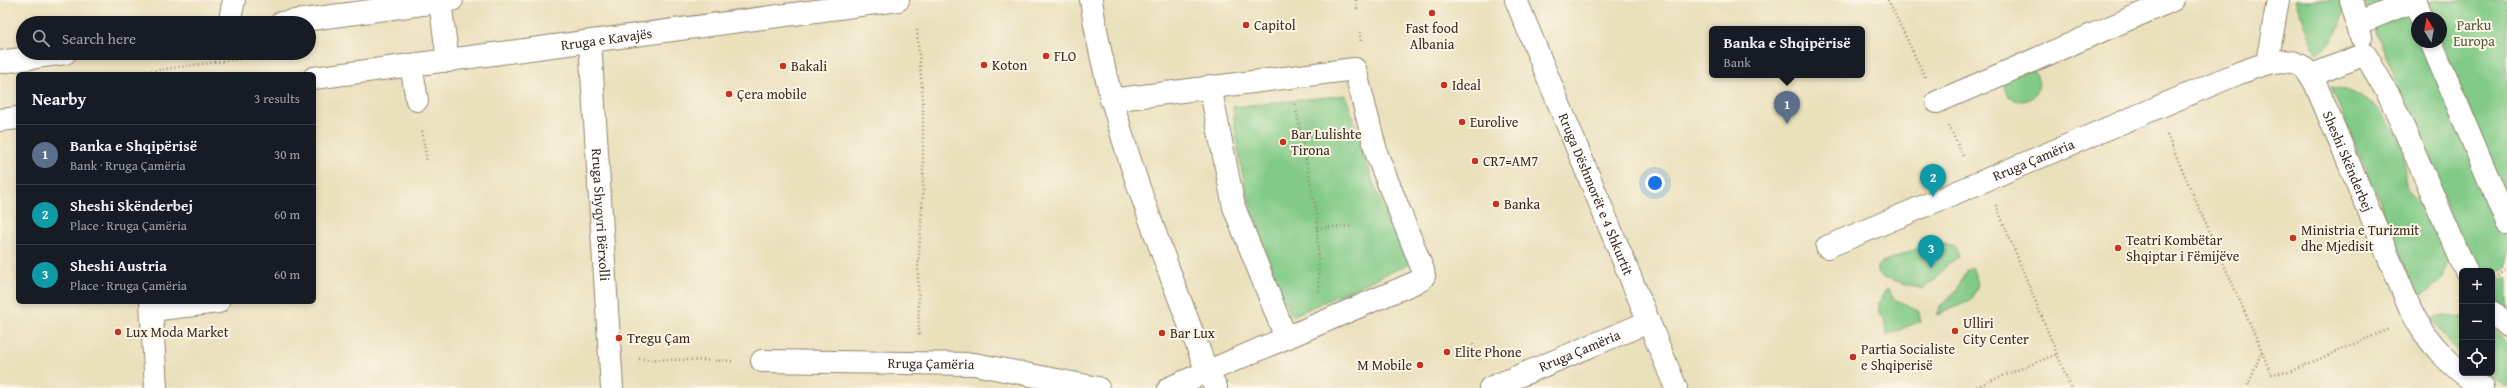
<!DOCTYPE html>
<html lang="en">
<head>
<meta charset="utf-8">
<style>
  body { margin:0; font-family:"Gentium Book Plus",serif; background:#242831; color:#f1f3f6 }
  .controls { position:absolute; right:12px; bottom:12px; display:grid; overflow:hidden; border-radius:6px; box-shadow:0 2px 6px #0003 }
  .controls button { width:36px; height:36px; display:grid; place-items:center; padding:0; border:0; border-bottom:1px solid #363941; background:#171b24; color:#f1f3f6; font:20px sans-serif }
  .compass { position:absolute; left:2411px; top:12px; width:36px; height:36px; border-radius:50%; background:#171b24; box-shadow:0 2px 6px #0003; rotate:349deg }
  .you { position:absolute; left:1655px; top:183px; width:14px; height:14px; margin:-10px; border:3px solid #fff; border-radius:50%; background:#1a73e8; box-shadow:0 0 0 6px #1a73e833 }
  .badge { display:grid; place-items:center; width:26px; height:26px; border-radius:50%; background:#c8321e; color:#fff; font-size:13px; font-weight:700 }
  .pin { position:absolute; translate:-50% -33px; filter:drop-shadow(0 1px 2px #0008) }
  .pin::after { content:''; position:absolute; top:21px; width:14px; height:12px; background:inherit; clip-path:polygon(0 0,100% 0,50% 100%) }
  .popup { position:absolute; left:1709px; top:26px; width:156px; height:52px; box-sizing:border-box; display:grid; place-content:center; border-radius:6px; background:#171b24; filter:drop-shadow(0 1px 3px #0005); font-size:13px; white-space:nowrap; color:#9ea1a6 }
  .popup b { font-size:15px; color:#f1f3f6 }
  .popup::after { content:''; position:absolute; left:50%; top:100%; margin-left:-8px; border:8px solid transparent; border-top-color:#171b24 }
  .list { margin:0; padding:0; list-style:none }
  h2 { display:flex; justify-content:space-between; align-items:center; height:52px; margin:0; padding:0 16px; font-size:17px }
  h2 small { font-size:13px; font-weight:400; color:#9ea1a6 }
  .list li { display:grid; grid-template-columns:26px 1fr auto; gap:12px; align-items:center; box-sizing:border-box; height:60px; padding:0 16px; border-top:1px solid #363941 }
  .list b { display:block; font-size:15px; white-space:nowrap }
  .list p { margin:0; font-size:13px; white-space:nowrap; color:#9ea1a6 }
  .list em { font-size:13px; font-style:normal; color:#9ea1a6 }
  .icon { flex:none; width:22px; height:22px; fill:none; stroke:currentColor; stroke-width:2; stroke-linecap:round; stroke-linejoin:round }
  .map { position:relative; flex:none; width:2507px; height:388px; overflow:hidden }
  .search { position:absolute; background:#171b24; box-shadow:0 2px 6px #0003; left:16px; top:16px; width:300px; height:44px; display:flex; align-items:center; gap:10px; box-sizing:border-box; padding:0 14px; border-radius:22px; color:#9ea1a6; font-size:15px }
  .panel { position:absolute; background:#171b24; box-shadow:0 2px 6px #0003; left:16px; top:72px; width:300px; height:232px; border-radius:6px }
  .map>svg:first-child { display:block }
  .green { fill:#81ca87; stroke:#5e7a52 }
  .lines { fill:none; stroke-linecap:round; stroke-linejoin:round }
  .minor-casing { stroke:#92856d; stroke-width:24 }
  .major-casing { stroke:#92856d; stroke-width:24 }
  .path { stroke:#92856d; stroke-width:2.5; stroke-dasharray:1 3; stroke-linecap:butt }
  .minor { stroke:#fff; stroke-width:22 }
  .major { stroke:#fff; stroke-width:22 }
  .poi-dot { fill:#c8321e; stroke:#fcf5e5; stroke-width:1.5 }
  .labels { text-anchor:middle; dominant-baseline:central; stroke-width:4; stroke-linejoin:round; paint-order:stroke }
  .poi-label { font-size:14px; fill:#3b2a1e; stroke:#fcf5e5; text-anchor:start }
  .park-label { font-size:14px; fill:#505a3e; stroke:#fcf5e5 }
  .street-label { font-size:14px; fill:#3b2a1e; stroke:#fcf5e5 }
</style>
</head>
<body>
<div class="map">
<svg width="2507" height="388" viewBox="0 0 2507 388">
  <rect width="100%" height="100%" fill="#fcf5e5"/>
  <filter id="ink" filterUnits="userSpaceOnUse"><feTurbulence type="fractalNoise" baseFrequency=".025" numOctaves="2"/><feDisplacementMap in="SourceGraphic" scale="8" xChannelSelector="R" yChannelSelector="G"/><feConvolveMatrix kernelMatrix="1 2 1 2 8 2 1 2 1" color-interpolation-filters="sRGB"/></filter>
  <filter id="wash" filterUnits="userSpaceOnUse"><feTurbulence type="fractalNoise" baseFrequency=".012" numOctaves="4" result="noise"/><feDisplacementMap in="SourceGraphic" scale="16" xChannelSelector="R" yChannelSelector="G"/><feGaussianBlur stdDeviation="0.9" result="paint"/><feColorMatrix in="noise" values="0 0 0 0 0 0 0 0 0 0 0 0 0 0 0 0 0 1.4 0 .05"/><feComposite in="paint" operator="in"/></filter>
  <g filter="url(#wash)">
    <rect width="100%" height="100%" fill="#e9e0bc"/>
    <path class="green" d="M 2295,0 L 2346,0 C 2340,24 2338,40 2317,54 Z
      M 2362,0 L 2392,0 L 2366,10 Z
      M 2434,0 L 2507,0 L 2507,197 L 2441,41 L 2441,18 L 2431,18 L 2425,4 Z
      M 2411,12 L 2417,27 L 2417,42 L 2423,42 L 2507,242 L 2507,266 L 2492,276 L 2492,271 L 2476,271 L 2453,222 L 2374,26 Z
      M 2033,70 C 2049,88 2029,110 2009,97 L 2004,86 L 2004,79 Z
      M 2331,87 C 2364,91 2396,118 2403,151 C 2407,164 2402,177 2408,190 C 2414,201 2423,208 2431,218 C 2455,248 2456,280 2418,296 Z
      M 1346,95 L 1373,183 L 1409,264 L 1292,316 C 1261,251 1238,178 1233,107 Z
      M 1944,243 L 1955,246 L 1959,257 L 1946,265 L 1936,279 L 1922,289 L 1881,276 L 1877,272 L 1877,266 L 1882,263 L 1921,247 Z
      M 1972,267 L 1978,284 L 1972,300 L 1937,315 L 1941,305 L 1957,290 L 1967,269 Z
      M 2507,276 L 2507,313 L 2492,296 L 2492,284 Z
      M 1887,289 L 1894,299 L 1918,310 L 1921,321 L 1887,335 L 1884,318 L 1879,314 C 1877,307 1881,294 1887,289 Z
      M 2444,315 L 2462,317 L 2462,356 L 2451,346 L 2431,318 Z
      M 2492,327 L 2507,341 L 2507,387 L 2483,373 L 2492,373 Z"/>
  </g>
  <g filter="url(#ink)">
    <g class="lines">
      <g class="minor-casing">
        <g id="minor">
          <path d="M 1091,0 C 1110,129 1162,250 1207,372 L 1216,388"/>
          <path d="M 2351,0 L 2361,37"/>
          <path d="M 2414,0 L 2421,18"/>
          <path d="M 229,23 L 234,0"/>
          <path d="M 2357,24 L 2415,0"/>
          <path id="s1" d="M 590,42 L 612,388"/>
          <path d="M 2431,42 L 2507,223"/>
          <path d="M 2267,63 L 2278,0"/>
          <path d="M 411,65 L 417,100"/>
          <path d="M 2310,76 L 2365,54 L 2391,99 L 2466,271"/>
          <path d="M 1210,86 L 1234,207 L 1286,338"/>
          <path d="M 1111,100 L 1355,69 L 1377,155 L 1423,270 L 1424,276 L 1421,280 L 1169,388"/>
          <path d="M 1937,102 L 2173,0"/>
          <path id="s2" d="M 1827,247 L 2239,73 C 2256,67 2287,53 2304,68 C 2308,72 2312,78 2315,83 L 2410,308 C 2426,343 2451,366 2482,388"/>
          <path d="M 151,302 L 156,388"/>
          <path d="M 152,310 L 218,302"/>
          <path d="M 2492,312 L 2507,326"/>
          <path id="s3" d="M 762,361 L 974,364 L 1098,388"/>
          <path id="s4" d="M 1490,388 L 1648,322"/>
        </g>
      </g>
      <g class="major-casing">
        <g id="major">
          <path id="s5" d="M 1516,0 L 1676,388"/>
          <path d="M 440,2 L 448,61"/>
          <path d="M 281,23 L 452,0"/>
          <path d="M 0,62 L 65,53"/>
          <path id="s6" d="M 314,78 L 898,0"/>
          <path d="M 0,120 L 18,118"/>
        </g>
      </g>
      <path class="path" d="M 1356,0 L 1357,11
        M 1888,0 L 1925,77
        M 917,30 L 923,101 L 923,194 L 918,268 L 919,335
        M 1360,32 L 1361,42
        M 127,74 L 284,53
        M 1295,104 L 1317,216 L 1319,293
        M 1949,126 L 1964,158
        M 422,131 L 427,161
        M 2167,135 L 2262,351 L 2247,388
        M 1302,139 L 1330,133
        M 1996,205 L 2071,388
        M 1317,228 L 1353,226
        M 2494,278 L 2507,269
        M 1473,344 L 1481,362
        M 2262,352 L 2271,374 L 2289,372 L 2389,329
        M 639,359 L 734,361
        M 1973,388 L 2057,354"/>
      <use href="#minor" class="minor"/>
      <use href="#major" class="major"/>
    </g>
  </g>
  <g class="poi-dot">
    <circle cx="1432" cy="13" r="4"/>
    <circle cx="1246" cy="25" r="4"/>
    <circle cx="1046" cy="56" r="4"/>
    <circle cx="984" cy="65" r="4"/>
    <circle cx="783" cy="66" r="4"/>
    <circle cx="1444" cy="85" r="4"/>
    <circle cx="729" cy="94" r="4"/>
    <circle cx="1462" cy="122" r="4"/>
    <circle cx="1283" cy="142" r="4"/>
    <circle cx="1475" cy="161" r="4"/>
    <circle cx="1496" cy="204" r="4"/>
    <circle cx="2293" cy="238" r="4"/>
    <circle cx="2118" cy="248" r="4"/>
    <circle cx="1955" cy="331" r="4"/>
    <circle cx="118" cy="332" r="4"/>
    <circle cx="1162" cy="333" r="4"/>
    <circle cx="619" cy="338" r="4"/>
    <circle cx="1447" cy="352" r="4"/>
    <circle cx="1853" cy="357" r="4"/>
    <circle cx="1420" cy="365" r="4"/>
  </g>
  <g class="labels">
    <g class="poi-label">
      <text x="1254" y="25">Capitol</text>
      <text x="1432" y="28" text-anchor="middle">Fast food<tspan x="1432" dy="16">Albania</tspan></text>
      <text x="1054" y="56">FLO</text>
      <text x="992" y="65">Koton</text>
      <text x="791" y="66">Bakali</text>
      <text x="1452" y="85">Ideal</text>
      <text x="737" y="94">Çera mobile</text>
      <text x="1470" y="122">Eurolive</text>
      <text x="1291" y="134">Bar Lulishte<tspan x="1291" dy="16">Tirona</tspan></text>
      <text x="1483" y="161">CR7=AM7</text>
      <text x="1504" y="204">Banka</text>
      <text x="2301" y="230">Ministria e Turizmit<tspan x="2301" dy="16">dhe Mjedisit</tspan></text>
      <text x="2126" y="240">Teatri Kombëtar<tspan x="2126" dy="16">Shqiptar i Fëmijëve</tspan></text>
      <text x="1963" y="323">Ulliri<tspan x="1963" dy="16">City Center</tspan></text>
      <text x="126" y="332">Lux Moda Market</text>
      <text x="1170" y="333">Bar Lux</text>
      <text x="627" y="338">Tregu Çam</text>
      <text x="1861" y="349">Partia Socialiste<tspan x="1861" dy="16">e Shqiperisë</tspan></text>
      <text x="1455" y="352">Elite Phone</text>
      <text x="1412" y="365" text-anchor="end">M Mobile</text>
    </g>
    <g class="park-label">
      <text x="2474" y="25">Parku<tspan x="2474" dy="16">Europa</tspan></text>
    </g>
    <g class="street-label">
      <text stroke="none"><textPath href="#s6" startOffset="295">Rruga e Kavajës</textPath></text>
      <text stroke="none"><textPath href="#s2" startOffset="224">Rruga Çamëria</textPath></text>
      <text stroke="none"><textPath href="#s2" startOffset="619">Sheshi Skënderbej</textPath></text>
      <text stroke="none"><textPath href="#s5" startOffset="210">Rruga Dëshmorët e 4 Shkurtit</textPath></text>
      <text stroke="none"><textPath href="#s1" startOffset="173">Rruga Shyqyri Bërxolli</textPath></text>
      <text stroke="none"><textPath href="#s4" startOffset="97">Rruga Çamëria</textPath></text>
      <text stroke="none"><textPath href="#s3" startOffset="169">Rruga Çamëria</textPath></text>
    </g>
  </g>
</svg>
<div class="controls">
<button>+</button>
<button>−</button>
<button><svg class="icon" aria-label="locate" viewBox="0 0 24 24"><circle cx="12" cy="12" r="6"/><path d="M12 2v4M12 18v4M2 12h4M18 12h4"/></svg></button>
</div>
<svg class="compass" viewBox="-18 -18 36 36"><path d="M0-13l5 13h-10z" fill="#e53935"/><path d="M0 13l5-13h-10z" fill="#9ea1a6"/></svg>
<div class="you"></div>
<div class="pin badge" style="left:1787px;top:124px;background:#5c6f8a">1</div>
<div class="popup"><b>Banka e Shqipërisë</b>Bank</div>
<div class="pin badge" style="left:1933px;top:197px;background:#0f9aa8">2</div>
<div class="pin badge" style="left:1931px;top:268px;background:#0f9aa8">3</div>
<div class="search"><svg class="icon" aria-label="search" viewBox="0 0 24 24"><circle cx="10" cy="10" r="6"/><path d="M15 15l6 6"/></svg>Search here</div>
<section class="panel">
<h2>Nearby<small>3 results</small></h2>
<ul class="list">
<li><span class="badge" style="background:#5c6f8a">1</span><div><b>Banka e Shqipërisë</b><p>Bank · Rruga Çamëria</p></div><em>30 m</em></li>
<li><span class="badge" style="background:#0f9aa8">2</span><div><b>Sheshi Skënderbej</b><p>Place · Rruga Çamëria</p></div><em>60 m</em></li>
<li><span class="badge" style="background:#0f9aa8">3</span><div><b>Sheshi Austria</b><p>Place · Rruga Çamëria</p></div><em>60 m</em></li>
</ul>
</section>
</div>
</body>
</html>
